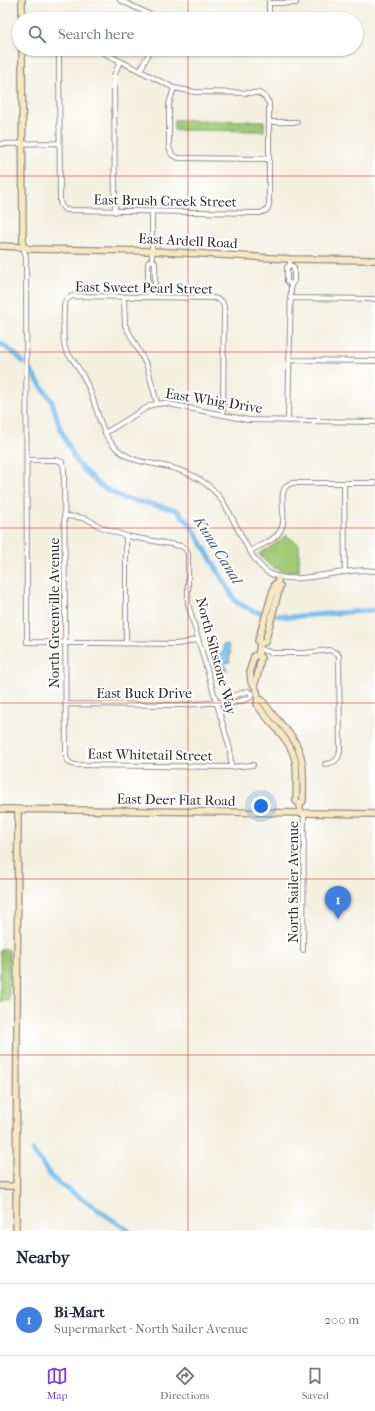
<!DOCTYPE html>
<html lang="en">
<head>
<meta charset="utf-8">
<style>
  body { margin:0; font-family:"IM FELL French Canon",serif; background:#f6f6f7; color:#1f2937 }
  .you { position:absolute; left:261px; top:806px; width:14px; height:14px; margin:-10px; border:3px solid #fff; border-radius:50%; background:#1a73e8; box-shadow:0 0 0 6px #1a73e833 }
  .badge { display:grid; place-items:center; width:26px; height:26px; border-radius:50%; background:#7c3aed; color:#fff; font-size:13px; font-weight:700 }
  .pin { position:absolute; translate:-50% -33px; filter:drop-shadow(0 1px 2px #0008) }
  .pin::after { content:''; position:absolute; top:21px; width:14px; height:12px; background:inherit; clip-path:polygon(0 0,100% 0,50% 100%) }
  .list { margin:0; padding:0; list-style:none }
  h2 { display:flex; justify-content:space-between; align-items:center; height:52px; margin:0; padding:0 16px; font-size:17px }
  h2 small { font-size:13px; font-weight:400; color:#747a83 }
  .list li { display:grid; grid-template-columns:26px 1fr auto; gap:12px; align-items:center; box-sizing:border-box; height:72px; padding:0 16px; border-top:1px solid #e0e1e3 }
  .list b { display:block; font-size:15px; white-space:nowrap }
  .list p { margin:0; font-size:13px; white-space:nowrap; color:#747a83 }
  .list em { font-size:13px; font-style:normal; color:#747a83 }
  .icon { flex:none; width:22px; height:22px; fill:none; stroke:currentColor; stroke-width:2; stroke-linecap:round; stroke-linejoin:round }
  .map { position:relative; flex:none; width:375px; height:1231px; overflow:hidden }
  .search { position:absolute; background:#fff; box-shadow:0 1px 3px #0004; left:12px; right:12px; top:12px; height:44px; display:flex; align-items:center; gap:10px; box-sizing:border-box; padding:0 14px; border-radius:22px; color:#747a83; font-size:15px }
  .sheet { height:124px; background:#fff }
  nav { display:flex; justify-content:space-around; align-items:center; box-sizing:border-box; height:56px; border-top:1px solid #e0e1e3; background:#fff; font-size:11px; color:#747a83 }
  nav a { display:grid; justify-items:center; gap:2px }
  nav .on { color:#7c3aed }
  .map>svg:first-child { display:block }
  .green { fill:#a0ca76; stroke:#667a50 }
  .water { fill:#78bdef; stroke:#52748d }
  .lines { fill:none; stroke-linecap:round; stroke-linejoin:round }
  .canal { stroke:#78bdef; stroke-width:5 }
  .street-casing { stroke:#8f8e85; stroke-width:6 }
  .secondary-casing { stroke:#8f8e85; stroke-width:8 }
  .street { stroke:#fff; stroke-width:4 }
  .secondary { stroke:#f7e8c3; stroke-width:5.5 }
  .grid { fill:none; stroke:#c8321e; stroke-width:1; stroke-opacity:0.55 }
  .labels { text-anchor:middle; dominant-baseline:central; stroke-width:4; stroke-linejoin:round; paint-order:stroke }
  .street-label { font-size:14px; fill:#2b2b2b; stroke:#fff }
  .water-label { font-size:15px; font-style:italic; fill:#465e70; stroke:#fff }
</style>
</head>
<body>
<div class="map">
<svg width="375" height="1231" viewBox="0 0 375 1231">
  <rect width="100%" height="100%" fill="#fff"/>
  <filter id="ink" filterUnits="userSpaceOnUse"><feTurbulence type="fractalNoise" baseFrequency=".025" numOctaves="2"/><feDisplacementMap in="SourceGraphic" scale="8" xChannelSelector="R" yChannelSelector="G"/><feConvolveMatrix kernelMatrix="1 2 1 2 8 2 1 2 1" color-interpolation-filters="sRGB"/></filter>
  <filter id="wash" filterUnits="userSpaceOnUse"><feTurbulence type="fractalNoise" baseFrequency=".012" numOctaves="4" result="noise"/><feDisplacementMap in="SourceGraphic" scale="16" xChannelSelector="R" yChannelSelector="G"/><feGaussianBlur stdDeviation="0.9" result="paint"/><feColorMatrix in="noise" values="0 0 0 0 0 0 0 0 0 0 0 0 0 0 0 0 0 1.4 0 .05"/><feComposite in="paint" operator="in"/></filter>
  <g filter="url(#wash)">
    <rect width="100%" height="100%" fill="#f3f0df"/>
    <path class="green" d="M 174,120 L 264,121 L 264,131 L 174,130 Z
      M 285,535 L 299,544 L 299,571 C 281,573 269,568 259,554 L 280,541 Z
      M 0,950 L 9,950 L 9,1001 L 0,1001 Z"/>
    <path class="water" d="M 228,644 L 231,654 L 229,658 L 230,662 L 225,663 L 227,670 L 223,671 L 218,654 L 222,653 L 224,650 L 223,645 Z"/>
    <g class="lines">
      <path class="canal" d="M 0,343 L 16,355 L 23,362
        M 30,370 L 52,401 L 60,428 L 77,463 L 99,485 L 123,498 L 177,510 L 192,527 L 236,602 L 253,611 L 262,613
        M 276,615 L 290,617 L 375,610
        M 33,1151 L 53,1179 L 59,1183 L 129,1231"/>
    </g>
  </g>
  <g filter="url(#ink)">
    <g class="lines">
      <g class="street-casing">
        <path id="street" d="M 120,0 L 159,19
          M 269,1 L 269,19
          M 269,3 L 296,3
          M 61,49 L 59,55 L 60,201 L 61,205 L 65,210 L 260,213 L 267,210 L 269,205 L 269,103 L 265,97 L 259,93 L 195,92 L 174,88 L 96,49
          M 140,71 L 151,49
          M 174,88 L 169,104 L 169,147 L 172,155 L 179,158 L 269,159
          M 269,122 L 297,122
          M 0,144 L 59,143
          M 115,212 L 114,76 L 120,61
          M 152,212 L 152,259
          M 23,247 L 26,257 L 27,642 L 176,644 L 184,643 L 198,639
          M 152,259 L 155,263 L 155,291 L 151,297 L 148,291 L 148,263 Z
          M 290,265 L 294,267 L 294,281 L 291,285 L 287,281 L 287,267 L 290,265 L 290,259
          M 124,297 L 125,325 L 147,366 L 157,403
          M 290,298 L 375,299
          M 289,360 L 375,361
          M 223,415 L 224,307 L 222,301 L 214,298 L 72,296 L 66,300 L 64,306 C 64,318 62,337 65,348 C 67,354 72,358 75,363 C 80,370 84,377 87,384 C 101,413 98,444 133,459 C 141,462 150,463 159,465 C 182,469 202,477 217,494 C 236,515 248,565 273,575 C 294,583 323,574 345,572 C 355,570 365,570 375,571
          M 288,421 L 291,285
          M 105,433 L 151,405 L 164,403 L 248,420 L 375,422
          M 27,460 L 56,460 L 62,462 L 64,469 L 66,757 C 68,762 70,764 76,765 L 231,767 L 253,765
          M 344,483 L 345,571
          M 65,516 L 78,517 L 87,519 L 103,528 L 126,536 L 181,546 L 186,549 L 188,554 L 188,604 L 230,749 L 231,767
          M 250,551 C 260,545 278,540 282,527 C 287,514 275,487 292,483 L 375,483
          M 126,644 L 126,536
          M 259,649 L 273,653 L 305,653 L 329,650 L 337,653 L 339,656 L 340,750 C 339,760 335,763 325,764
          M 248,691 L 252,694 L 250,698 L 226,705 L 223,702 L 224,699 Z
          M 65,704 L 182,705 L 223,702
          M 303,950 L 304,813"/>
      </g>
      <g class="secondary-casing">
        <path id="secondary" d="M 22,0 L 22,19
          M 22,49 L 23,247
          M 0,246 L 23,247 L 30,249 L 151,251 L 290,259 L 375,260
          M 260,644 L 265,642 L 280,586 L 277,584
          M 258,655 L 254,656 L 250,670 L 251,682 C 257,686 259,697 257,704 C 268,723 290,737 295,760 C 298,773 296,788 296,801 L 300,804 L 300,813
          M 254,684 C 258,680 259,665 261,658 L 258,655 L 260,644 L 258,641 L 275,584 L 277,584 L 279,577
          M 258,699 L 262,700 C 270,713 282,724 291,736 C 306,755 303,778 303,801 L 300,804
          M 0,809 L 375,814
          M 0,1186 L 16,1186
          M 16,1231 L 18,810"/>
      </g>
      <use href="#street" class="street"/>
      <use href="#secondary" class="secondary"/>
    </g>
  </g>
  <path class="grid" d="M 188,0 L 188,19M 188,49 L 188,1231M 0,176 L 375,176M 0,352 L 375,352M 0,528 L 375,528M 0,703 L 375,703M 0,879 L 375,879M 0,1055 L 375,1055"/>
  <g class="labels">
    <g class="street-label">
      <text transform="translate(165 201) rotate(1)">East Brush Creek Street</text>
      <text transform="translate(188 241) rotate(3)">East Ardell Road</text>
      <text transform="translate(144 288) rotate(1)">East Sweet Pearl Street</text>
      <text transform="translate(214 401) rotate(9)">East Whig Drive</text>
      <text transform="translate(54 613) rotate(-90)">North Greenville Avenue</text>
      <text transform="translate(216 656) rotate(75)">North Siltstone Way</text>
      <text x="144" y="693">East Buck Drive</text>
      <text transform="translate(150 755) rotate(1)">East Whitetail Street</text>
      <text transform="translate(176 800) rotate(1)">East Deer Flat Road</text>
      <text transform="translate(293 882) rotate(-90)">North Sailer Avenue</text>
    </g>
    <g class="water-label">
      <text transform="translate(218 550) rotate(58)">Kuna Canal</text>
    </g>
  </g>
</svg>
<div class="you"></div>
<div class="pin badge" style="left:338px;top:919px;background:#3f7fe0">1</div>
<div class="search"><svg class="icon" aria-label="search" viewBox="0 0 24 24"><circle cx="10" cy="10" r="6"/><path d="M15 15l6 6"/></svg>Search here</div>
</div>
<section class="sheet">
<h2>Nearby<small></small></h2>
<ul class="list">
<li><span class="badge" style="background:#3f7fe0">1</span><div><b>Bi-Mart</b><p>Supermarket · North Sailer Avenue</p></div><em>200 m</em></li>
</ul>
</section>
<nav>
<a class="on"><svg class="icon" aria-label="map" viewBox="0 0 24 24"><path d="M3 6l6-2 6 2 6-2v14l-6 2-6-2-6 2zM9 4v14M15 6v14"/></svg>Map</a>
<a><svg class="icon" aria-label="directions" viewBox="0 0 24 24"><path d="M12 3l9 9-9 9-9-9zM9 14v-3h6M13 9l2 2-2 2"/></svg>Directions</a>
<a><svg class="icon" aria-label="saved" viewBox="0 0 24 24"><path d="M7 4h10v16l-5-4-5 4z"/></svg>Saved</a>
</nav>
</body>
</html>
